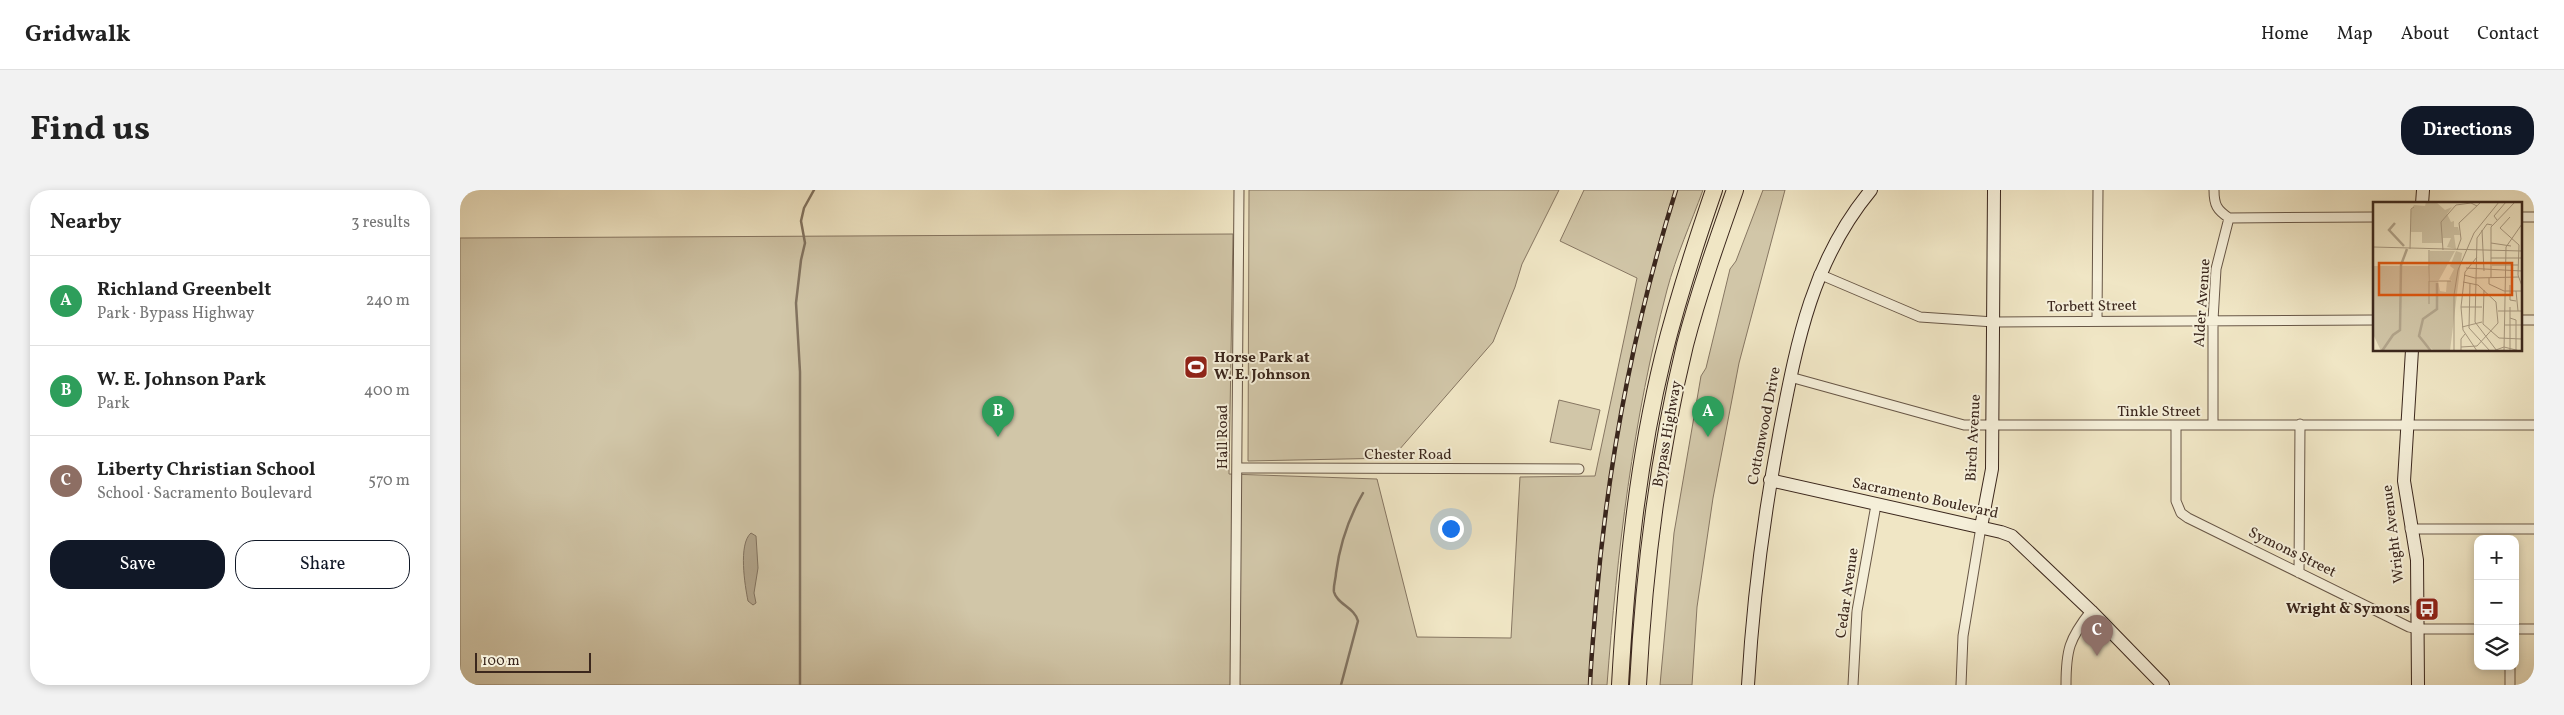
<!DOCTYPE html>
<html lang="en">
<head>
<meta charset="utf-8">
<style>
  body { margin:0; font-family:Vollkorn,serif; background:#f2f2f2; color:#222 }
  .controls { position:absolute; right:15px; bottom:15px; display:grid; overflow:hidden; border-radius:10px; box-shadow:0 2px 8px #0003 }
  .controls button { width:45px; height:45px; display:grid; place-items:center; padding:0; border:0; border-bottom:1px solid #e0e0e0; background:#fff; color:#222; font:25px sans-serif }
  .scale { position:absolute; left:15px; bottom:12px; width:116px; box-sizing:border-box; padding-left:5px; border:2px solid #3b271d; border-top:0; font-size:14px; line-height:18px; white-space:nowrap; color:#3b271d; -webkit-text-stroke:4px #f5efd9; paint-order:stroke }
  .you { position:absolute; left:990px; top:338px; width:18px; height:18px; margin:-12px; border:4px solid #fff; border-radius:50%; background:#1a73e8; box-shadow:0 0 0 8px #1a73e833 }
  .badge { display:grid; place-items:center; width:32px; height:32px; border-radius:50%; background:#111827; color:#fff; font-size:16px; font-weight:700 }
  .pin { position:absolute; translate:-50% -41px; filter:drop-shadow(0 1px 2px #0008) }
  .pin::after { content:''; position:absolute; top:26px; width:18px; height:15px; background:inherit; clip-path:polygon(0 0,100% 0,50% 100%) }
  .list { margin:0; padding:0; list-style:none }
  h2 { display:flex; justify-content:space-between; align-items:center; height:65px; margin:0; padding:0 20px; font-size:21px }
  h2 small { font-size:16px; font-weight:400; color:#767676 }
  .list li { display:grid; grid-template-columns:32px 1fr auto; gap:15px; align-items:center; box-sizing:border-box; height:90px; padding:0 20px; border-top:1px solid #e0e0e0 }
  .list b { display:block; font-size:19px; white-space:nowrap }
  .list p { margin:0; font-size:16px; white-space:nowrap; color:#767676 }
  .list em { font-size:16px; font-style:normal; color:#767676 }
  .actions { display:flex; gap:10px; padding:15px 20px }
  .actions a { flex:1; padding:11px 0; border:1px solid #111827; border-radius:20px; text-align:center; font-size:18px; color:#111827 }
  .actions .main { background:#111827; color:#fff }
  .icon { flex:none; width:28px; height:28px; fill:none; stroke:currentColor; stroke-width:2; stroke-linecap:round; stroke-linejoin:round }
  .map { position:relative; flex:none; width:2074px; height:495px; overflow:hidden; border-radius:20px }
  header { display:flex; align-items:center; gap:30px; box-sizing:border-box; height:70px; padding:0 25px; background:#fff; border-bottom:1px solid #e0e0e0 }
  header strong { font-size:24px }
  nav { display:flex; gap:28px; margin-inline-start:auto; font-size:18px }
  .intro { display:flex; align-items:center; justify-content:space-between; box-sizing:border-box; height:120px; padding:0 30px }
  h1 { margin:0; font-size:35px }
  .button { padding:12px 22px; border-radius:20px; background:#111827; color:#fff; font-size:18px; font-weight:700 }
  main { display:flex; gap:30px; padding:0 30px }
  aside { flex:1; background:#fff; border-radius:20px; box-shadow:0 2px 8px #0003 }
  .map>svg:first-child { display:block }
  .green { fill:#d1c6a8; stroke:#867662 }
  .water { fill:#b2a58c; stroke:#827360 }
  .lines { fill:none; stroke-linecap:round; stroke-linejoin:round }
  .stream { stroke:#827360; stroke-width:2.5 }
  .street-casing { stroke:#685747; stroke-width:11 }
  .secondary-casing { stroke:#3b271d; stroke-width:14 }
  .highway-casing { stroke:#3b271d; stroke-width:18 }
  .street { stroke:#f5efd9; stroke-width:9 }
  .secondary { stroke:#f5efd9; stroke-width:12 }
  .highway { stroke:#f0e6c5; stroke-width:16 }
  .rail-casing { stroke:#3b271d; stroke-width:4.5 }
  .rail { stroke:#f5efd9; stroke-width:2.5; stroke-dasharray:8; stroke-linecap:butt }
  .labels { text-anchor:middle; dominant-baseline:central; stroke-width:4; stroke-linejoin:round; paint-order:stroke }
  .street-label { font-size:15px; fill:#3b271d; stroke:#f5efd9 }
  .poi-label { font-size:15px; font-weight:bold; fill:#3b271d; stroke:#f5efd9; text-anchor:start }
  .inset-river { fill:none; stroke:#b2a58c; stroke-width:2.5 }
  .inset-road { fill:none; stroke:#a89a82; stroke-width:1 }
  .view { fill:#df560d; fill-opacity:0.15; stroke:#df560d; stroke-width:2.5 }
  .inset-edge { fill:none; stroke:#3b271d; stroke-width:2.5 }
</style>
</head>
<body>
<header>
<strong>Gridwalk</strong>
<nav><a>Home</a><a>Map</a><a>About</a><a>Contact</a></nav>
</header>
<div class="intro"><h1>Find us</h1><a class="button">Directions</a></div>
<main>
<aside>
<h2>Nearby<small>3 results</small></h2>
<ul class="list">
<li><span class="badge" style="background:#2e9e5b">A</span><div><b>Richland Greenbelt</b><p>Park · Bypass Highway</p></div><em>240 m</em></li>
<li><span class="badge" style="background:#2e9e5b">B</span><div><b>W. E. Johnson Park</b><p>Park</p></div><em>400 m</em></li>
<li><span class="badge" style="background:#8d6e63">C</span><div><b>Liberty Christian School</b><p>School · Sacramento Boulevard</p></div><em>570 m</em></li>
</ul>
<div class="actions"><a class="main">Save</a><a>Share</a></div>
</aside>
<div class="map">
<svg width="2074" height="495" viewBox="0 0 2074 495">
  <rect width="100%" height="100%" fill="#f0e6c5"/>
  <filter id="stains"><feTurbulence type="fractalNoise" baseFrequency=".004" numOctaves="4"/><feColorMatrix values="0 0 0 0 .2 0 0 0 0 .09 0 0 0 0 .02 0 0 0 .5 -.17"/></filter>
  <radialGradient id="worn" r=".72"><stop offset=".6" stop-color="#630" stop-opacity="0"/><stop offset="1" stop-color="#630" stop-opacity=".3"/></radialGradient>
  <path class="green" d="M 789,0 L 1099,0 L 1062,74 L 1055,97 L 1033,152 L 932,268 L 788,271 Z
    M 1124,0 L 1243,0 C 1231,33 1216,66 1207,100 C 1173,229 1157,363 1147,495 L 0,495 L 0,48 L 773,44 L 769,284 L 917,289 L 957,447 L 1051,448 L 1060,287 L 1135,286 L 1177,88 L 1100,51 Z
    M 1303,0 L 1325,0 L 1279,173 L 1253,308 L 1237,417 L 1232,495 L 1200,495 L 1214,343 L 1241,186 L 1246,178 L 1270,79 L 1276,71 Z
    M 1099,210 L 1140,220 L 1131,260 L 1090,252 Z"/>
  <path class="water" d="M 291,343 L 296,346 L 298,378 L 294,403 L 296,413 L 293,415 L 288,411 C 285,396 278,354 291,343 Z"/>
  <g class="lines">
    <path class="stream" d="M 340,495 L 340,182 L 336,113 L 341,70 L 345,53 L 341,31 L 344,18 L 354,0
      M 881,495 L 898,431 C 895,418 877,414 874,402 C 873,396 876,388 876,383 C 880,353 888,329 903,303"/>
    <g class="street-casing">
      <path id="street" d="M 2060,27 L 2074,27
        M 1769,28 L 1914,27
        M 1359,84 L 1460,127 L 1534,132 L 1914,130
        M 1637,130 L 1638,0
        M 2060,130 L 2074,130
        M 1330,187 L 1504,235 L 2074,235
        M 1716,235 L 1716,311 L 1721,323 L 1728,328 L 1949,437 L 1958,439 L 2018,439
        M 1753,235 L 1753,130 L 1756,79 L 1769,28 C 1757,20 1754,15 1754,0
        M 777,278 L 1119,279
        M 1950,339 L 2074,339
        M 1839,383 L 1840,234
        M 2055,439 L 2074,439
        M 2050,476 L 2050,495
        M 775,495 L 779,0
        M 1393,495 L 1397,421 L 1416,315
        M 1501,495 L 1503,446 L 1521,337
        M 1606,495 C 1606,460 1609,449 1631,421"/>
    </g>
    <g class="secondary-casing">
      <path id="secondary" d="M 1962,14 L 1963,0
        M 1952,160 L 1944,291 L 1957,370 L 1958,495
        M 1310,290 L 1541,342 L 1552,346 L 1631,421 L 1703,495
        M 1521,337 L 1532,279 L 1534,0
        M 1288,495 C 1293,409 1304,324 1320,240 C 1337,152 1352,71 1411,0"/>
    </g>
    <g class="highway-casing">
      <path id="highway" d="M 1160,495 C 1166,386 1177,274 1203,167 C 1217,111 1235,55 1254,0
        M 1178,495 C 1184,381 1198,266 1225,155 C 1239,102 1257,51 1275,0"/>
    </g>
    <use href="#street" class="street"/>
    <use href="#secondary" class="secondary"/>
    <use href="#highway" class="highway"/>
    <g class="rail-casing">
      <path id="rail" d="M 1130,495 C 1131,467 1134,440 1136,412 C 1148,272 1174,134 1216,0"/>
    </g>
    <use href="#rail" class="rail"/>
  </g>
  <defs>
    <g id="stadium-square" transform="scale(1.25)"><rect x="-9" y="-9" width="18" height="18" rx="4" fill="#8f2418" stroke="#f5efd9"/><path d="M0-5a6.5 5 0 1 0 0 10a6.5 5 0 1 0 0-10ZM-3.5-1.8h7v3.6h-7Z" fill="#fff"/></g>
    <g id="bus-square" transform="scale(1.25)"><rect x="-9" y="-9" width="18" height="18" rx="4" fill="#8f2418" stroke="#f5efd9"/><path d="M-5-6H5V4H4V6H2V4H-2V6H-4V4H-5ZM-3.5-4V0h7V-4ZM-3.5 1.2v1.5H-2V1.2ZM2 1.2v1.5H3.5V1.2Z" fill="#fff"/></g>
  </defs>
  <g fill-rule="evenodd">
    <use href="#stadium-square" x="736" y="177"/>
    <use href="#bus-square" x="1967" y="419"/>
  </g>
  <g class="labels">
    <g class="street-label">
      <text transform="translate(1743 113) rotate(-86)">Alder Avenue</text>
      <text transform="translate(1632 117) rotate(-1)">Torbett Street</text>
      <text x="1699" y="222">Tinkle Street</text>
      <text transform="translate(1305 236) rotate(-79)">Cottonwood Drive</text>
      <text transform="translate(1208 244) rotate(-80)">Bypass Highway</text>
      <text transform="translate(763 247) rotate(-90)">Hall Road</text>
      <text transform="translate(1514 248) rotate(-87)">Birch Avenue</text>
      <text x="948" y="265">Chester Road</text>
      <text transform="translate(1465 309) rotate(12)">Sacramento Boulevard</text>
      <text transform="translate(1934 344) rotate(-97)">Wright Avenue</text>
      <text transform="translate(1832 363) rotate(26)">Symons Street</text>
      <text transform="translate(1388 403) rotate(-82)">Cedar Avenue</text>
    </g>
    <g class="poi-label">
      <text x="754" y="168">Horse Park at<tspan x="754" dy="17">W. E. Johnson</tspan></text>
      <text x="1950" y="419" text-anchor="end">Wright &amp; Symons</text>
    </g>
  </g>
  <g transform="translate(1913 12)">
    <rect width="149" height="149" fill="#f0e6c5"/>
    <path d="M 53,0 L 63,0 L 72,8 L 79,5 L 74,12 L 78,20 L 81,19 L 81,25 L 85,25 L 87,33 L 81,33 L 83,47 L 74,45 L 78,36 L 70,36 L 70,41 L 49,41 L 49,30 L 38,30 L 38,9 L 41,3 L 52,4 ZM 57,49 L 82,49 L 66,78 L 56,78 ZM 83,49 L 89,51 L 77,149 L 61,149 L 51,140 L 59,149 L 8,149 L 0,132 L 0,64 L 56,64 L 55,79 L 65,79 L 67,89 L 73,90 L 74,79 L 79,79 L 76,77 L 81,67 L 77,64 Z" fill="#d1c6a8"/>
    <path class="inset-river" d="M 22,21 L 16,28 L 31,44M 9,149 L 20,133 L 27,128 L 28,63 L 34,47M 58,149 L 46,134 L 50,117 L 64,107 L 64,81"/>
    <path class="inset-road" d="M 137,15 L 127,26 L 146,43 L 145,73 L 149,84M 124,18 L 121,14 L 133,0M 119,23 L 114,22 L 104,36 L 102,120 L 124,149M 109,28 L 111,69M 118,41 L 138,44M 0,45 L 149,49M 37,47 L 38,7 L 41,5M 70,48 L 68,20 L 83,3 L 98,1 L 104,4M 84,48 L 88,37 L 86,21 L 108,0M 118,56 L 149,56M 119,63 L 145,63M 93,66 L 149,69M 91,73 L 102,76 L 146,75M 116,76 L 116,82 L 131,89 L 149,89M 118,76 L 118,25 L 142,0M 56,79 L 78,79M 97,81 L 96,126 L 117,149M 137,83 L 137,98 L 143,99M 111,88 L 110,122 L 126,136 L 149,137M 143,89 L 145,109M 56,102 L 56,48M 88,105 L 109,105M 125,109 L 149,109M 137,116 L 143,118 L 143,149M 132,123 L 149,123M 89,125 L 109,120M 88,145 L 104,144 L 125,121 L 123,100 L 105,83 L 90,80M 81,149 L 81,93 L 85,68 L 101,31 L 126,0M 88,149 L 88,137 L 92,132M 104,149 L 90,128 L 88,105 L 92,70 L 104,55M 120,149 L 131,145 L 147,149M 131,149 L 133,45 L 149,22M 137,149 L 137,105"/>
    <path class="view" d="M 6,61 L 139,61 L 139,93 L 6,93 Z"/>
    <rect width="149" height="149" class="inset-edge"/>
  </g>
  <rect width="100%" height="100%" filter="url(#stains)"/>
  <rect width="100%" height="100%" fill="url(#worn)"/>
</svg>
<div class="controls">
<button>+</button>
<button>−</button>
<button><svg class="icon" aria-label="layers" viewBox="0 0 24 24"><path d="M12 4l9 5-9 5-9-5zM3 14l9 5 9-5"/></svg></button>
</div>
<div class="scale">100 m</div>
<div class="you"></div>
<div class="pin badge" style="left:1248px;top:247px;background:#2e9e5b">A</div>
<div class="pin badge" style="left:538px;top:247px;background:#2e9e5b">B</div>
<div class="pin badge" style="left:1637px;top:466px;background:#8d6e63">C</div>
</div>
</main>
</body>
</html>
